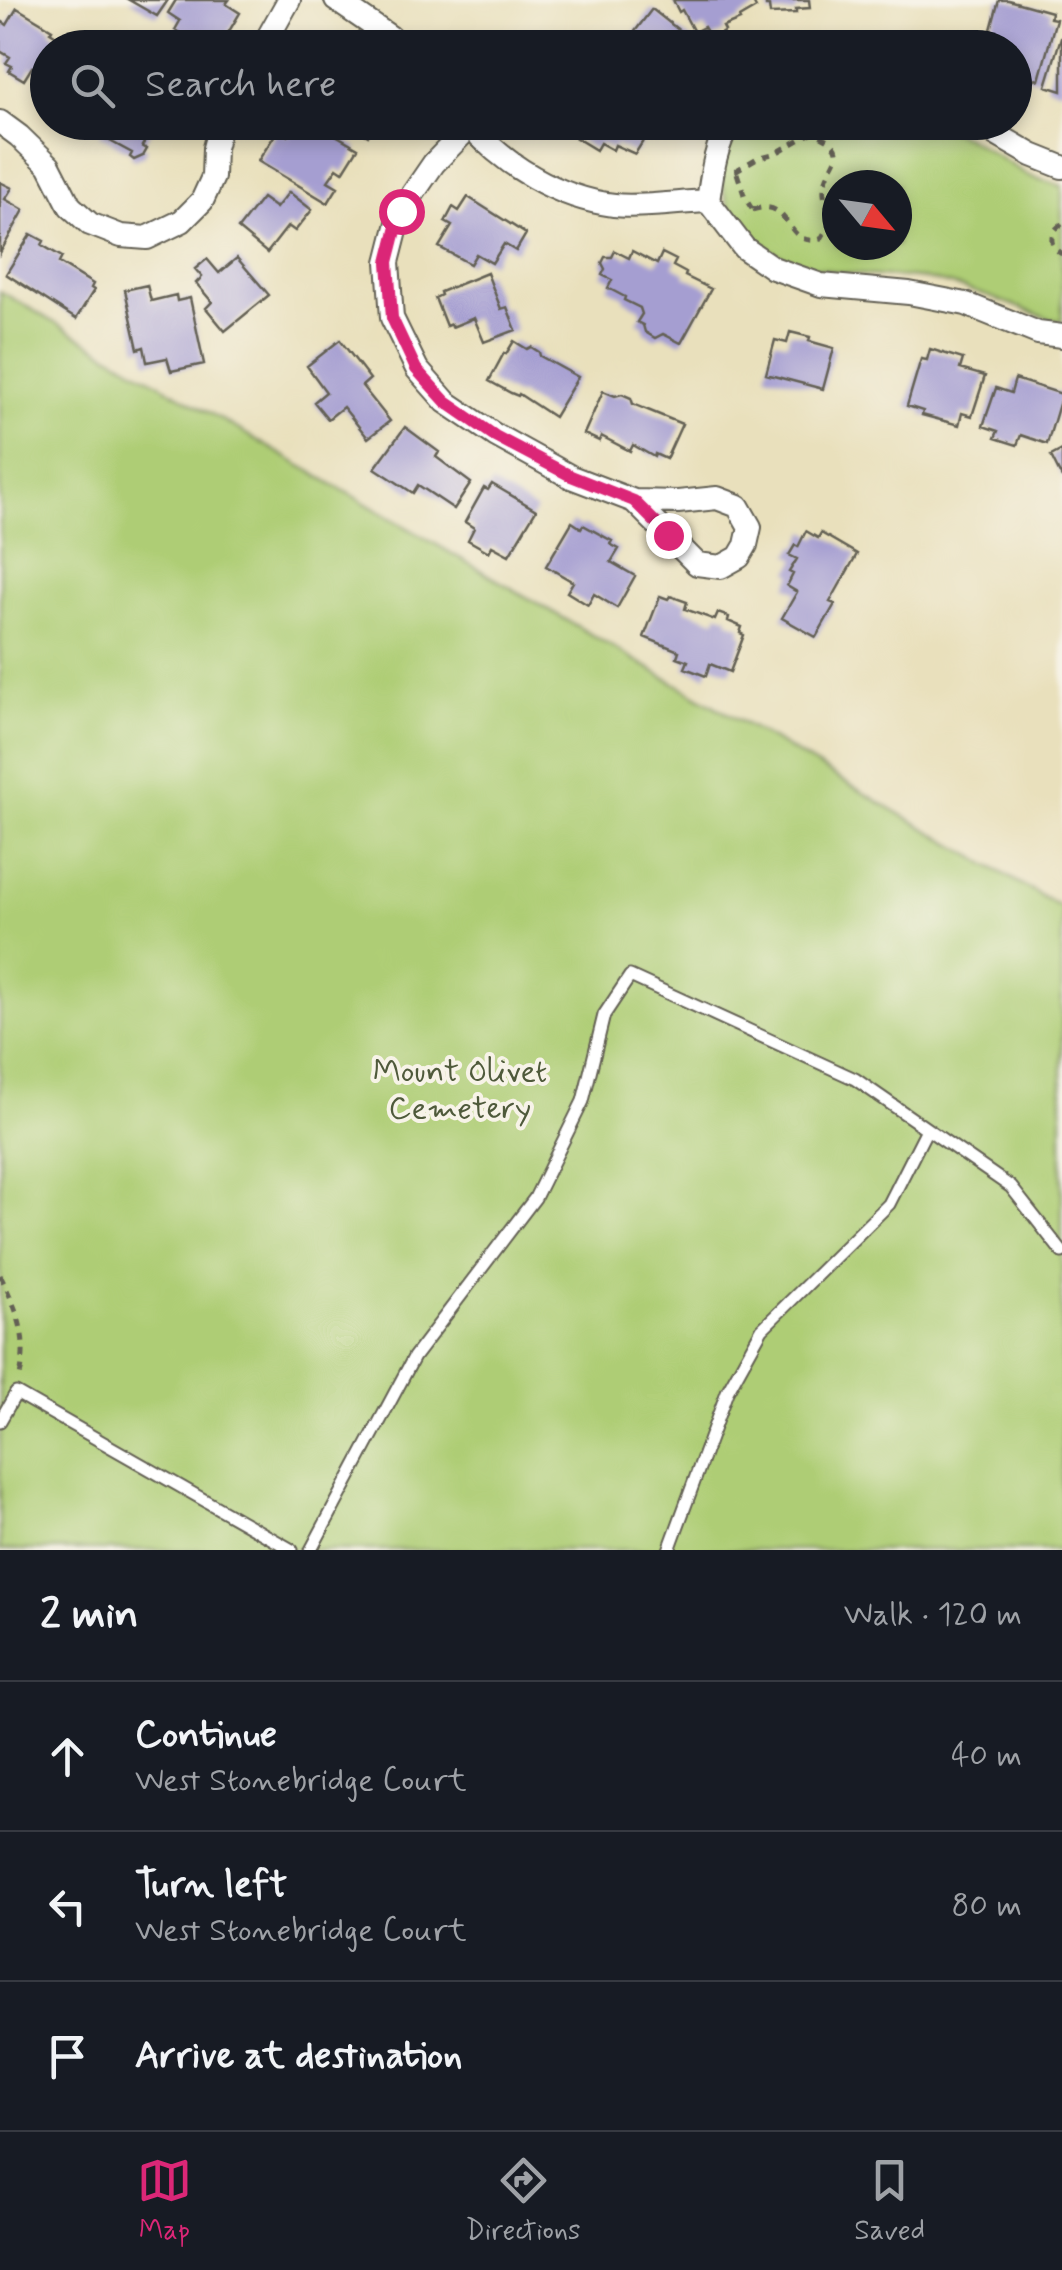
<!DOCTYPE html>
<html lang="en">
<head>
<meta charset="utf-8">
<style>
  body { margin:0; font-family:Mynerve,sans-serif; background:#242831; color:#f1f3f6 }
  .compass { position:absolute; left:822px; top:170px; width:90px; height:90px; border-radius:50%; background:#171b24; box-shadow:0 5px 15px #0003; rotate:119deg }
  .stop { position:absolute; width:30px; height:30px; margin:-22px; border:8px solid #db2777; border-radius:50%; background:#fff }
  .stop.end { background:#db2777; border-color:#fff; box-shadow:0 2px 10px #0008 }
  .list { margin:0; padding:0; list-style:none }
  h2 { display:flex; justify-content:space-between; align-items:center; height:130px; margin:0; padding:0 40px; font-size:42px }
  h2 small { font-size:32px; font-weight:400; color:#9ea1a6 }
  .list li { display:grid; grid-template-columns:65px 1fr auto; gap:30px; align-items:center; box-sizing:border-box; height:150px; padding:0 40px; border-top:2px solid #363941 }
  .list b { display:block; font-size:38px; white-space:nowrap }
  .list p { margin:0; font-size:32px; white-space:nowrap; color:#9ea1a6 }
  .list em { font-size:32px; font-style:normal; color:#9ea1a6 }
  .icon { flex:none; width:55px; height:55px; fill:none; stroke:currentColor; stroke-width:2; stroke-linecap:round; stroke-linejoin:round }
  .map { position:relative; flex:none; width:1062px; height:1550px; overflow:hidden }
  .search { position:absolute; background:#171b24; box-shadow:0 5px 15px #0003; left:30px; right:30px; top:30px; height:110px; display:flex; align-items:center; gap:25px; box-sizing:border-box; padding:0 35px; border-radius:55px; color:#9ea1a6; font-size:38px }
  .sheet { height:580px; background:#171b24 }
  nav { display:flex; justify-content:space-around; align-items:center; box-sizing:border-box; height:140px; border-top:2px solid #363941; background:#171b24; font-size:28px; color:#9ea1a6 }
  nav a { display:grid; justify-items:center; gap:5px }
  nav .on { color:#db2777 }
  .map>svg:first-child { display:block }
  .green { fill:#aecd75; stroke:#657448; stroke-width:2.5; fill-rule:evenodd }
  .building { fill:#a59ed1 }
  .lines { fill:none; stroke-linecap:round; stroke-linejoin:round }
  .service-casing { stroke:#646154; stroke-width:15 }
  .minor-casing { stroke:#646154; stroke-width:26 }
  .path { stroke:#646154; stroke-width:5; stroke-dasharray:8 8; stroke-linecap:butt }
  .service { stroke:#fff; stroke-width:11 }
  .minor { stroke:#fff; stroke-width:22 }
  .route { stroke:#db2777; stroke-width:12 }
  .labels { text-anchor:middle; dominant-baseline:central; stroke-width:8; stroke-linejoin:round; paint-order:stroke }
  .park-label { font-size:32px; fill:#4f5a3b; stroke:#f7f3e8 }
</style>
</head>
<body>
<div class="map">
<svg width="1062" height="1550" viewBox="0 0 1062 1550">
  <rect width="100%" height="100%" fill="#f7f3e8"/>
  <filter id="ink" filterUnits="userSpaceOnUse"><feTurbulence type="fractalNoise" baseFrequency=".01" numOctaves="2"/><feDisplacementMap in="SourceGraphic" scale="20" xChannelSelector="R" yChannelSelector="G"/><feConvolveMatrix kernelMatrix="1 2 1 2 8 2 1 2 1" color-interpolation-filters="sRGB"/></filter>
  <filter id="wash" filterUnits="userSpaceOnUse"><feTurbulence type="fractalNoise" baseFrequency=".0048" numOctaves="4" result="noise"/><feDisplacementMap in="SourceGraphic" scale="40" xChannelSelector="R" yChannelSelector="G"/><feGaussianBlur stdDeviation="2.25" result="paint"/><feColorMatrix in="noise" values="0 0 0 0 0 0 0 0 0 0 0 0 0 0 0 0 0 1.4 0 .05"/><feComposite in="paint" operator="in"/></filter>
  <g filter="url(#wash)">
    <rect width="100%" height="100%" fill="#e9e0bc"/>
    <path class="green" d="M 739,123 L 933,123 L 966,137 L 1029,176 L 1062,186 L 1062,321 L 1050,319 C 1009,304 968,287 925,279 C 905,276 884,277 864,275 C 812,270 749,256 728,203 C 724,192 720,178 722,166 C 724,152 734,136 739,123 ZM 837,185 L 897,185 L 897,245 L 837,245 Z
      M 0,291 L 1062,908 L 1062,1550 L 0,1550 Z"/>
    <g id="blocks">
      <path class="building" d="M 129,0 L 168,0 L 157,16 Z
        M 176,0 L 229,0 L 226,4 L 240,13 L 219,48 L 203,48 L 175,30 L 180,21 L 168,13 Z
        M 673,0 L 752,0 L 756,8 L 739,18 L 740,20 L 723,27 L 725,31 L 711,39 L 704,27 L 694,32 L 682,10 L 679,12 Z
        M 766,0 L 809,0 L 810,8 L 796,9 L 796,13 L 770,14 L 769,6 L 766,6 Z
        M 999,0 L 1008,0 L 1051,12 L 1050,18 L 1056,19 L 1039,80 L 1014,74 L 1016,67 L 1014,48 L 986,48 Z
        M 17,8 L 52,29 L 50,32 L 61,39 L 56,48 L 48,48 L 48,62 L 43,69 L 41,68 L 39,72 L 32,67 L 24,80 L 9,71 L 12,66 L 6,63 L 10,57 L 0,51 L 0,27 L 3,22 L 7,25 Z
        M 652,9 L 695,43 L 692,48 L 627,48 L 636,36 L 633,34 Z
        M 1061,37 L 1062,37 L 1062,91 L 1046,86 Z
        M 107,122 L 156,122 L 142,146 L 147,149 L 143,156 L 134,160 L 130,157 L 132,153 L 99,135 Z
        M 296,122 L 313,122 L 358,148 L 343,172 L 337,168 L 328,181 L 338,187 L 328,203 L 258,161 L 278,130 L 288,136 Z
        M 345,122 L 375,122 L 368,136 Z
        M 574,122 L 636,122 L 632,130 L 645,138 L 635,154 L 615,145 L 613,150 L 600,143 L 596,150 L 568,133 Z
        M 0,182 L 12,188 L 5,199 L 24,210 L 0,253 Z
        M 289,192 L 312,210 L 295,231 L 288,226 L 267,253 L 238,229 L 262,198 L 276,208 Z
        M 468,197 L 526,234 L 516,251 L 504,244 L 492,263 L 476,254 L 470,264 L 439,247 L 452,226 L 445,222 L 453,207 L 459,211 Z
        M 31,234 L 44,241 L 42,245 L 62,257 L 59,263 L 93,284 L 91,288 L 94,290 L 76,319 L 6,274 Z
        M 615,251 L 629,258 L 632,251 L 657,264 L 662,253 L 676,260 L 673,266 L 686,273 L 685,276 L 711,289 L 681,343 L 663,334 L 655,338 L 645,332 L 643,325 L 637,322 L 642,314 L 640,308 L 624,300 L 625,297 L 608,288 L 612,280 L 602,275 L 605,269 L 602,263 L 605,257 L 612,257 Z
        M 237,258 L 269,295 L 225,331 L 206,308 L 212,302 L 196,283 L 202,277 L 195,269 L 207,259 L 219,273 Z
        M 487,273 L 501,309 L 507,307 L 516,330 L 484,342 L 474,318 L 452,327 L 451,324 L 446,326 L 435,298 L 441,295 L 440,292 Z
        M 147,285 L 151,301 L 176,295 L 177,301 L 190,298 L 204,364 L 171,371 L 167,358 L 147,362 L 144,347 L 138,349 L 125,290 Z
        M 790,332 L 810,337 L 809,341 L 834,348 L 823,389 L 766,374 L 775,340 L 787,343 Z
        M 340,340 L 370,379 L 362,386 L 390,421 L 368,438 L 343,407 L 328,419 L 314,402 L 326,392 L 307,366 Z
        M 514,341 L 527,349 L 531,347 L 539,352 L 540,356 L 578,377 L 554,417 L 519,394 L 518,396 L 511,393 L 489,381 L 504,353 L 506,354 Z
        M 930,349 L 963,359 L 960,369 L 985,376 L 972,416 L 962,413 L 959,425 L 922,415 L 923,411 L 907,406 L 921,359 L 927,360 Z
        M 1015,379 L 1062,394 L 1047,444 L 1021,435 L 1017,445 L 995,438 L 998,431 L 983,426 L 996,388 L 1011,393 Z
        M 603,391 L 615,396 L 622,394 L 631,398 L 633,404 L 682,424 L 666,459 L 655,454 L 654,457 L 633,445 L 630,451 L 601,436 L 599,441 L 584,434 Z
        M 405,427 L 439,452 L 436,457 L 471,483 L 454,509 L 418,485 L 413,493 L 375,468 Z
        M 1062,450 L 1062,478 L 1051,456 Z
        M 492,484 L 536,510 L 509,555 L 492,546 L 489,552 L 468,540 L 474,528 L 465,522 L 484,488 L 488,490 Z
        M 572,522 L 581,528 L 583,525 L 612,541 L 610,544 L 619,549 L 611,562 L 635,576 L 617,608 L 594,594 L 588,605 L 567,592 L 573,582 L 546,566 Z
        M 806,531 L 818,538 L 821,533 L 857,554 L 830,602 L 835,604 L 816,637 L 782,618 L 797,592 L 787,586 L 793,574 L 789,572 L 797,559 L 789,555 L 795,545 L 798,547 Z
        M 660,596 L 668,599 L 670,596 L 687,602 L 685,609 L 715,620 L 718,613 L 729,617 L 728,621 L 742,627 L 740,633 L 744,635 L 730,672 L 710,664 L 706,676 L 685,668 L 688,661 L 677,657 L 679,651 L 644,637 Z"/>
    </g>
  </g>
  <g filter="url(#ink)">
    <use href="#blocks" fill-opacity="0" stroke="#646154" stroke-width="2.5"/>
    <g class="lines">
      <g class="service-casing">
        <path id="service" d="M 0,1421 L 16,1393 L 292,1550
          M 311,1550 L 414,1357 L 535,1198 L 583,1101 L 604,1015 L 630,976 L 855,1079 L 1011,1187 L 1062,1252
          M 669,1550 L 727,1392 L 762,1329 L 889,1204 L 927,1129"/>
      </g>
      <g class="minor-casing">
        <path id="minor" d="M 336,0 L 390,37 L 400,48
          M 262,48 L 289,0
          M 0,122 L 19,136 L 49,165 L 70,206 L 90,224 L 121,236 L 147,238 L 182,221 L 202,201 L 213,177 L 214,148 L 221,122
          M 467,122 C 503,165 558,198 614,205 C 640,208 681,202 708,201
          M 975,122 L 1032,155 L 1062,167
          M 470,126 L 434,163 L 401,211 L 388,262 L 392,318 L 417,369 L 446,402 L 495,435 L 571,477 L 634,501 L 678,502 L 717,498 L 738,506 L 750,527 L 746,545 L 739,557 L 721,567 L 697,564 L 634,501
          M 708,201 L 744,248 L 773,268 L 821,285 L 909,293 L 966,304 L 1038,333 L 1062,336
          M 708,201 C 712,174 715,146 730,122"/>
      </g>
      <path class="path" d="M 735,171 L 757,158 L 776,153 L 813,132 C 858,151 827,161 824,189 C 823,200 829,210 832,220 L 821,239 C 780,249 795,190 745,213
        M 737,173 L 745,198 L 752,209
        M 1062,224 C 1049,232 1048,246 1062,254
        M 0,1275 C 17,1310 29,1336 20,1376"/>
      <use href="#service" class="service"/>
      <use href="#minor" class="minor"/>
    </g>
  </g>
  <g class="lines" filter="url(#ink)">
    <path class="route" d="M 401,211 L 388,262 L 392,318 L 416,369 L 446,402 L 495,436 L 571,476 L 634,501 L 668,535"/>
  </g>
  <g class="labels">
    <g class="park-label">
      <text x="460" y="1072">Mount Olivet<tspan x="460" dy="37">Cemetery</tspan></text>
    </g>
  </g>
</svg>
<svg class="compass" viewBox="-18 -18 36 36"><path d="M0-13l5 13h-10z" fill="#e53935"/><path d="M0 13l5-13h-10z" fill="#9ea1a6"/></svg>
<div class="stop" style="left:401px;top:211px"></div>
<div class="stop end" style="left:668px;top:535px"></div>
<div class="search"><svg class="icon" aria-label="search" viewBox="0 0 24 24"><circle cx="10" cy="10" r="6"/><path d="M15 15l6 6"/></svg>Search here</div>
</div>
<section class="sheet">
<h2>2 min<small>Walk · 120 m</small></h2>
<ul class="list">
<li><svg class="icon" aria-label="ahead" viewBox="0 0 24 24"><path d="M12 20V5M6 11l6-6 6 6"/></svg><div><b>Continue</b><p>West Stonebridge Court</p></div><em>40 m</em></li>
<li><svg class="icon" aria-label="left" viewBox="0 0 24 24"><path d="M17 20v-9H6M10 6l-5 5 5 5"/></svg><div><b>Turn left</b><p>West Stonebridge Court</p></div><em>80 m</em></li>
<li><svg class="icon" aria-label="arrive" viewBox="0 0 24 24"><path d="M6 21V4h12l-3 4 3 4H6"/></svg><div><b>Arrive at destination</b></div></li>
</ul>
</section>
<nav>
<a class="on"><svg class="icon" aria-label="map" viewBox="0 0 24 24"><path d="M3 6l6-2 6 2 6-2v14l-6 2-6-2-6 2zM9 4v14M15 6v14"/></svg>Map</a>
<a><svg class="icon" aria-label="directions" viewBox="0 0 24 24"><path d="M12 3l9 9-9 9-9-9zM9 14v-3h6M13 9l2 2-2 2"/></svg>Directions</a>
<a><svg class="icon" aria-label="saved" viewBox="0 0 24 24"><path d="M7 4h10v16l-5-4-5 4z"/></svg>Saved</a>
</nav>
</body>
</html>
